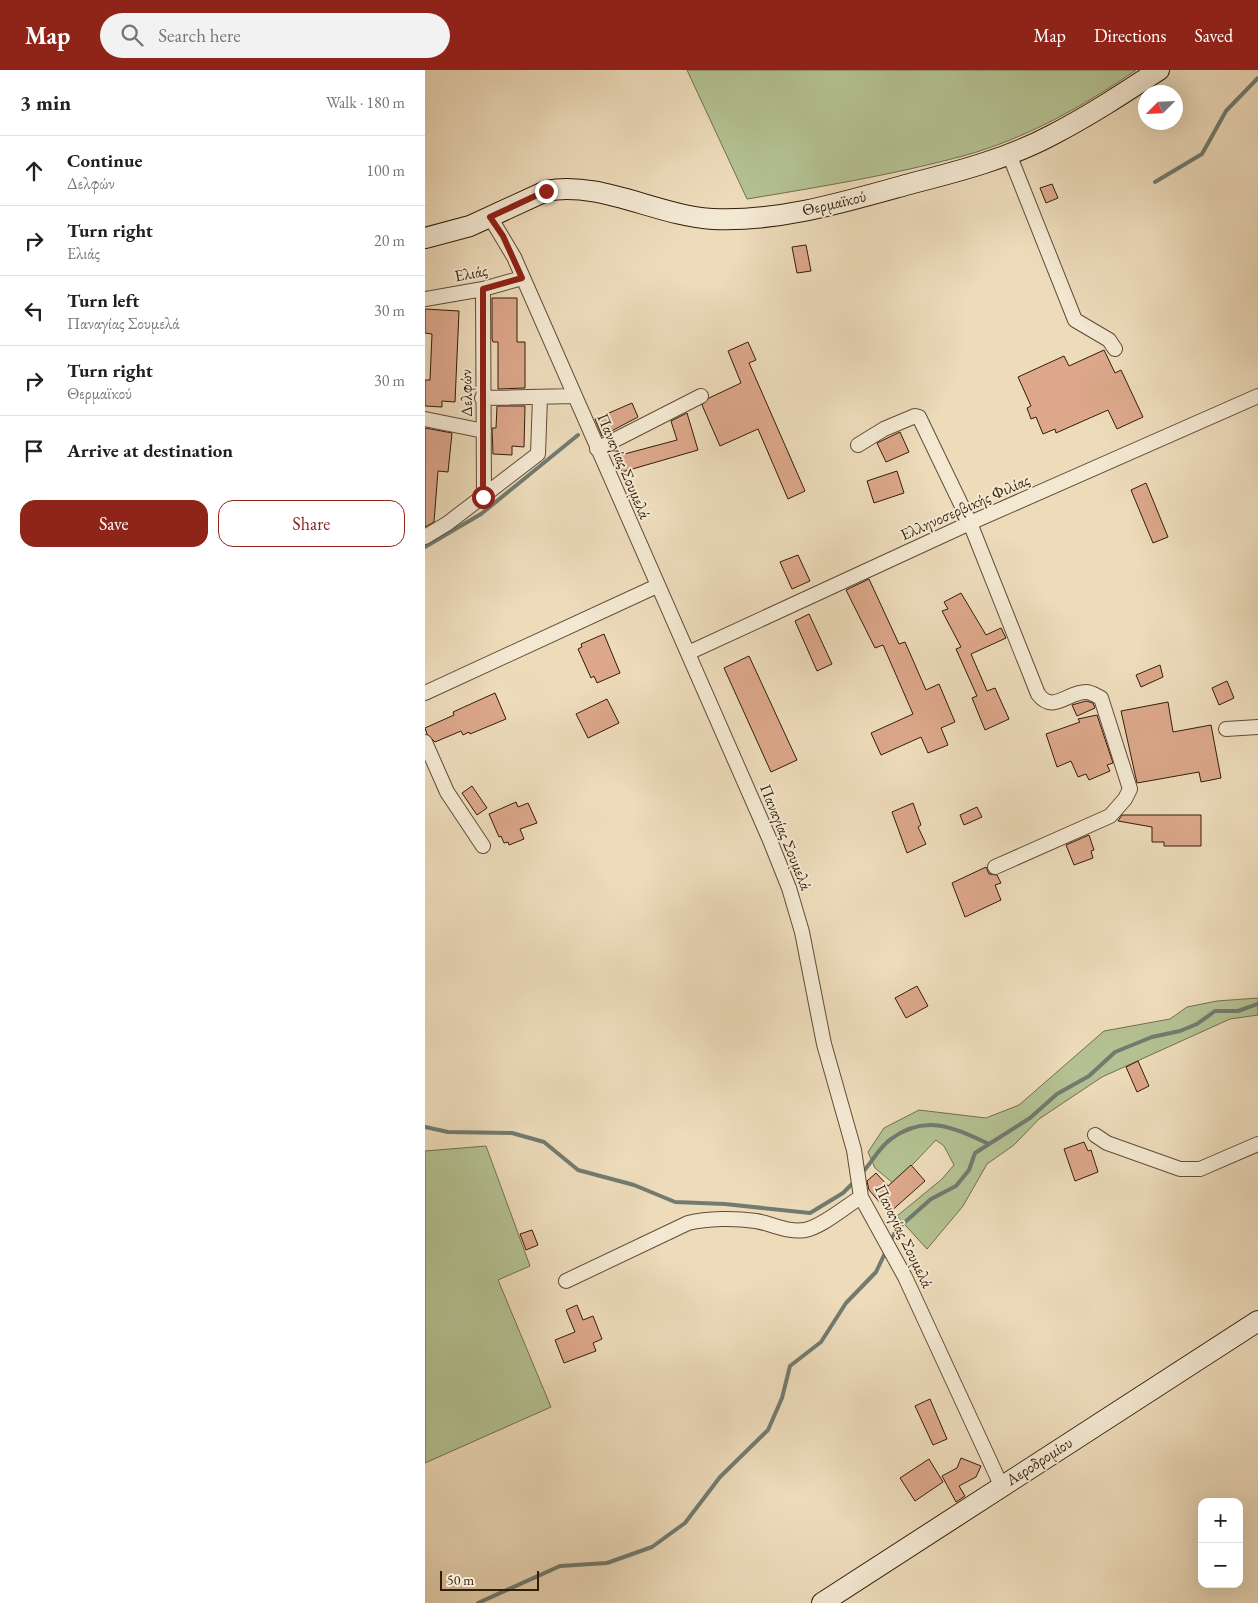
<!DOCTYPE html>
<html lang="en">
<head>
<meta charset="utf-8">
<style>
  body { margin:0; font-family:"EB Garamond",serif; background:#f2f2f2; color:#202124 }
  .controls { position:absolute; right:15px; bottom:15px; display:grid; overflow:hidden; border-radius:10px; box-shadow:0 5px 20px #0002 }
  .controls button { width:45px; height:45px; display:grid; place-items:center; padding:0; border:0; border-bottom:1px solid #e0e0e0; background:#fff; color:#202124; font:25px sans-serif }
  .compass { position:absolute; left:713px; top:15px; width:45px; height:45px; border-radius:50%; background:#fff; box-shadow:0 5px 20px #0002; rotate:246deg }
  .scale { position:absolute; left:15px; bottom:12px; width:99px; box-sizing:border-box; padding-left:5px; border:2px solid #341c0a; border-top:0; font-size:14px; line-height:18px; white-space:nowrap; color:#341c0a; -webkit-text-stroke:4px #f3e8d2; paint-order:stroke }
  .stop { position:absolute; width:15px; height:15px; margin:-11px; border:4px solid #8f2418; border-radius:50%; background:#fff }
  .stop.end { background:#8f2418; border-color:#fff; box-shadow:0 1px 5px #0008 }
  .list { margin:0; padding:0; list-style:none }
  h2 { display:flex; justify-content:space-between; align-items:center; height:65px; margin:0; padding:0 20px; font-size:21px }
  h2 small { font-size:16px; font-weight:400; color:#757577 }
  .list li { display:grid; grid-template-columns:32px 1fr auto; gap:15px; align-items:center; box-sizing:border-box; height:70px; padding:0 20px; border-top:1px solid #e0e0e0 }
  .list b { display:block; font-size:19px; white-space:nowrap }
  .list p { margin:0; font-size:16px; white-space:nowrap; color:#757577 }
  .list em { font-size:16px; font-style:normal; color:#757577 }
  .actions { display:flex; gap:10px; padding:15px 20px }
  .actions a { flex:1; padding:11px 0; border:1px solid #8f2418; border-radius:15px; text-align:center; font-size:18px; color:#8f2418 }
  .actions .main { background:#8f2418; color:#fff }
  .icon { flex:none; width:28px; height:28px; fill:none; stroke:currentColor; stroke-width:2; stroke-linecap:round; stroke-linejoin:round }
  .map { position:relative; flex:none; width:833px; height:1533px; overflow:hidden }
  header { display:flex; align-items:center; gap:30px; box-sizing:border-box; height:70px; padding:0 25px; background:#8f2418; color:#fff }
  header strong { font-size:24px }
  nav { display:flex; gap:28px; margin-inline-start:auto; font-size:18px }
  .search { width:350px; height:45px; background:#f2f2f2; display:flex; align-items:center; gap:12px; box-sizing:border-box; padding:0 18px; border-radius:28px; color:#757577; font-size:19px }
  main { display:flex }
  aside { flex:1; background:#fff }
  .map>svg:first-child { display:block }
  .green { fill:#b4c192; stroke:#746e4e }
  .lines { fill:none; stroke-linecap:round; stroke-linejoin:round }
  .stream { stroke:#717b70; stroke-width:4 }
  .building { fill:#dca78a; stroke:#341c0a }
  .street-casing { stroke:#624c36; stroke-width:16 }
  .secondary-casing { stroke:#341c0a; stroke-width:22 }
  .street { stroke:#f3e8d2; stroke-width:14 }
  .secondary { stroke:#f3e8d2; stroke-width:20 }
  .route { stroke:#8f2418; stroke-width:6 }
  .labels { text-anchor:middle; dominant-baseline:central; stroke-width:4; stroke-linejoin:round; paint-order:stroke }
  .street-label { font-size:16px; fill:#341c0a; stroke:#f3e8d2 }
</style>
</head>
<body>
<header>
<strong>Map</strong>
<div class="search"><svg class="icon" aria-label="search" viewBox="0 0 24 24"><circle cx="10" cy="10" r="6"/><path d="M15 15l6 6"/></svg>Search here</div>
<nav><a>Map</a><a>Directions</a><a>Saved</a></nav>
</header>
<main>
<aside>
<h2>3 min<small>Walk · 180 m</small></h2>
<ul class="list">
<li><svg class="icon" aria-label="ahead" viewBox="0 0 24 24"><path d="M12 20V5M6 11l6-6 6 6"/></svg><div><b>Continue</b><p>Δελφών</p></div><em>100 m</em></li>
<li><svg class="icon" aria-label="right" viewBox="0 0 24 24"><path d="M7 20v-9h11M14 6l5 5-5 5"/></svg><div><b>Turn right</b><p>Ελιάς</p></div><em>20 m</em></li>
<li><svg class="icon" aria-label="left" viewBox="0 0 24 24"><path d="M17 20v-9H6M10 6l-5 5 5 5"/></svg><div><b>Turn left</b><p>Παναγίας Σουμελά</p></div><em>30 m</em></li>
<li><svg class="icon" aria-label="right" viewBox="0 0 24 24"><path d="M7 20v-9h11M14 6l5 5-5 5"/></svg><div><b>Turn right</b><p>Θερμαϊκού</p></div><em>30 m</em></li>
<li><svg class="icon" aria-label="arrive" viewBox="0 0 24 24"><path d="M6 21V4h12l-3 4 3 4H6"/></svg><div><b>Arrive at destination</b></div></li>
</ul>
<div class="actions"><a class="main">Save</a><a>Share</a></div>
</aside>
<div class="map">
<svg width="833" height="1533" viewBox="0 0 833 1533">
  <rect width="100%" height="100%" fill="#eddbba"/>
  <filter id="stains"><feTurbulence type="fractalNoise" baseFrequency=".004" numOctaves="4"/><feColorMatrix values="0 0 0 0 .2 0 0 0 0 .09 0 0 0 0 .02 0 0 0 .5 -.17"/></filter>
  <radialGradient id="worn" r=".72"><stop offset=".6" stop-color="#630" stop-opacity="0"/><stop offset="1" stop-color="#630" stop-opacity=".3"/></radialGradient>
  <path class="green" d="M 262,0 L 711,0 C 659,36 600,69 538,86 C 467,105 395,117 322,129 Z
    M 833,928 L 833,945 L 805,949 L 677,1007 L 614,1049 L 589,1075 L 562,1094 L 538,1136 L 502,1179 L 472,1146 L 517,1109 L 529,1095 L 519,1076 L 511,1070 L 469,1114 L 450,1098 L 443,1082 L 459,1058 L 494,1040 L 561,1048 L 594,1035 L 679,961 L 745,949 L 762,937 L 792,931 Z
    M 61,1076 L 105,1196 L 73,1210 L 126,1337 L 0,1393 L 0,1081 Z"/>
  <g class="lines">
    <path class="stream" d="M 730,112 L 777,84 L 801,41 L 833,8
      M 0,477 L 56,444 L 153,365
      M 0,1057 L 23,1062 L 87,1063 L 119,1072 L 153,1100 L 209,1115 L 250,1132 L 300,1134 L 385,1143 L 418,1123 L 430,1111
      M 436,1104 C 446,1094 454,1077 466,1069 C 501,1043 529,1058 564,1074
      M 465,1173 L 471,1160 L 506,1129 L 531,1116 L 544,1100 L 550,1083 L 605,1048 L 632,1024 L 664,1006 L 690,982 L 727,967 L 755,961 L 772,954 L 790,941 L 813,941 L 833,934
      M 53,1533 L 135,1496 L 182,1493 L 227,1477 L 260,1453 L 295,1407 L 343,1360 L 357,1328 L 365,1296 L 396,1272 L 421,1233 L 451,1202 L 461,1181"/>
  </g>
  <path class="building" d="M 627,114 L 633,128 L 621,133 L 615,118 Z
    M 381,175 L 386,201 L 372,203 L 367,177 Z
    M 67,228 L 92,228 L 92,272 L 100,272 L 100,318 L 73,319 L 73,272 L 68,272 L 67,269 Z
    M 0,239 L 34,241 L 30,332 L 17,331 L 17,337 L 0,336 L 0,310 L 5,310 L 7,264 L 0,263 Z
    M 323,272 L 331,290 L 324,293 L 380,421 L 363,429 L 333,359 L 295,376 L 277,335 L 284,328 L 316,313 L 303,281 Z
    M 679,280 L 690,303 L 696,300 L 718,347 L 692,359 L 683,340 L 631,363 L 630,359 L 618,364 L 611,347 L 606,349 L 602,338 L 606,336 L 593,307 L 639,286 L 644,296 Z
    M 207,333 L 213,347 L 177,366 L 170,349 Z
    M 72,336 L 100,336 L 99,377 L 87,376 L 87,385 L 68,384 L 67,358 L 71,358 Z
    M 262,343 L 273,380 L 197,402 L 192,386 L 252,370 L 246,351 Z
    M 0,358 L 27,363 L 23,402 L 13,401 L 9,452 L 0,457 Z
    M 475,362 L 484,382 L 461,392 L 452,373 Z
    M 472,401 L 479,423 L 449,433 L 442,411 Z
    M 721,413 L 743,467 L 728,473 L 706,420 Z
    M 373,485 L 385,511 L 367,519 L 355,492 Z
    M 444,509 L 474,574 L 480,572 L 501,620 L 514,614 L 530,652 L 516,658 L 523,675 L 503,683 L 496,667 L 456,685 L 446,663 L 488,644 L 458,575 L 450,578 L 421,520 Z
    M 536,523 L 561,565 L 576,558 L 581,568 L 546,584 L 562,621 L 570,618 L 584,649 L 560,660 L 547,628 L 552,626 L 531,579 L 536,577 L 517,541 L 523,539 L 519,532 Z
    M 384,544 L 407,594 L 392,601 L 370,551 Z
    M 179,564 L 195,603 L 172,613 L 169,606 L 166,608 L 153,579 L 157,577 L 156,574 Z
    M 324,586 L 372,690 L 346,702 L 299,598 Z
    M 735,595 L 738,607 L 716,617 L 711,605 Z
    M 802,611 L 809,628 L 794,635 L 787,618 Z
    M 70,623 L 81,649 L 45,664 L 44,662 L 38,665 L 36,661 L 10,672 L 2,664 L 0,658 L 29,645 L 28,642 Z
    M 182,629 L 194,653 L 163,668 L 151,644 Z
    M 661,631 L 668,633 L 670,638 L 652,646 L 647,635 Z
    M 743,632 L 748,662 L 786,655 L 796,708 L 776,712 L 774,702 L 712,713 L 696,641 Z
    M 672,645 L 688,693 L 682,695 L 685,701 L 664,710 L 661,704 L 653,707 L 646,691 L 632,697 L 621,664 L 655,652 L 653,649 Z
    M 47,716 L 62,738 L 52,745 L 37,723 Z
    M 91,732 L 93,737 L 103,733 L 112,753 L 95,759 L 99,769 L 84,775 L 83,772 L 79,773 L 76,766 L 74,767 L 64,744 Z
    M 488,733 L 496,755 L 493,757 L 501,774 L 482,783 L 467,742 Z
    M 552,737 L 557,747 L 539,755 L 535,745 Z
    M 697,745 L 776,745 L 776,776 L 739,776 L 739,772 L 727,772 L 727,757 L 693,751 Z
    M 664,765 L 669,780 L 666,781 L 668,788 L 649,795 L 641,775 Z
    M 561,797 L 564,804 L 572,805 L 576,813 L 570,815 L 576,830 L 540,847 L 527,813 Z
    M 492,916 L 503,936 L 481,948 L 470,928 Z
    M 713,991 L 724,1016 L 712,1022 L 701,997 Z
    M 659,1072 L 663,1081 L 666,1080 L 673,1102 L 650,1111 L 639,1079 Z
    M 486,1095 L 500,1111 L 464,1143 L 444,1120 L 442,1111 L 451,1103 L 463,1116 Z
    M 107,1160 L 113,1175 L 101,1180 L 95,1164 Z
    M 152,1235 L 158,1250 L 168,1246 L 177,1269 L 168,1273 L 171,1281 L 139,1293 L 130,1270 L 150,1262 L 141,1240 Z
    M 505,1329 L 522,1369 L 508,1375 L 490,1336 Z
    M 536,1388 L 556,1396 L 551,1407 L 534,1416 L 540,1426 L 531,1432 L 517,1406 L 532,1398 Z
    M 504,1389 L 518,1412 L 490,1431 L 475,1408 Z"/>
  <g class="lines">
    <g class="street-casing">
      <path id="street" d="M 584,84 L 650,250 L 684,270 L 690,279
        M 65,147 L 89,187 L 344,768 L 364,818 L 377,862 L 399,974 L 429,1080 L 436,1127 L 480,1207 L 576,1415
        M 58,219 L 59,427
        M 0,229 L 58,219 L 97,208
        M 57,328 L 150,326
        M 0,349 L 59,361
        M 433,375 L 459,359 L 490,346 L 494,347 L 545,453 L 613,624 C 628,644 642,622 661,622 C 666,622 672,626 676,628 L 705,719 L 700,729 L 685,746 L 570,797
        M 172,379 L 276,326
        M 0,467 L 23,453 L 113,384 L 115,327
        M 263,583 L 545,453 L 833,326
        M 0,623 L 232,516
        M 801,659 L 833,657
        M 0,672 L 22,722 L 58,776
        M 670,1065 L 682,1073 L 755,1099 L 775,1099 L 833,1074
        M 141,1211 L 263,1153 C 283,1148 310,1148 331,1151 C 348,1154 363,1163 380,1160 C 397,1157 421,1136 436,1127"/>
    </g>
    <g class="secondary-casing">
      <path id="secondary" d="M 0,168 L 45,156 L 121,121 C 174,110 233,146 288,149 C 356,152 423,131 488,113 C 535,101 584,88 627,65 C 664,46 699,23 734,0
        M 397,1533 L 833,1251"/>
    </g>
    <use href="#street" class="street"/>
    <use href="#secondary" class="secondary"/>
  </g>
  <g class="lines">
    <path class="route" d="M 58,427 L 58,219 L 97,208 L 78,166 L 65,147 L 121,121"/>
  </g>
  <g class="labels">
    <g class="street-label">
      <text transform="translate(409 133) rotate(-13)">Θερμαϊκού</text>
      <text transform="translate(46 203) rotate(-11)">Ελιάς</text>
      <text transform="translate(41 323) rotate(-91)">Δελφών</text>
      <text transform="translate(199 396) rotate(67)">Παναγίας Σουμελά</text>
      <text transform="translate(540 437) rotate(-24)">Ελληνοσερβικής Φιλίας</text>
      <text transform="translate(361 767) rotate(68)">Παναγίας Σουμελά</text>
      <text transform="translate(479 1166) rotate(64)">Παναγίας Σουμελά</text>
      <text transform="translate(614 1391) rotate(-33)">Αεροδρομίου</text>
    </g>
  </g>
  <rect width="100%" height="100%" filter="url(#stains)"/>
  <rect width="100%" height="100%" fill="url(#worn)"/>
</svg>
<div class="controls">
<button>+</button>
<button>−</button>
</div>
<svg class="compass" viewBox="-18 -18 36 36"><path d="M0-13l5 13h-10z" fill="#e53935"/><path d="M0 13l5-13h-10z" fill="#757577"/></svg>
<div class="scale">50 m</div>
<div class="stop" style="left:58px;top:427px"></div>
<div class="stop end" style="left:121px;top:121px"></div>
</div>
</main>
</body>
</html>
